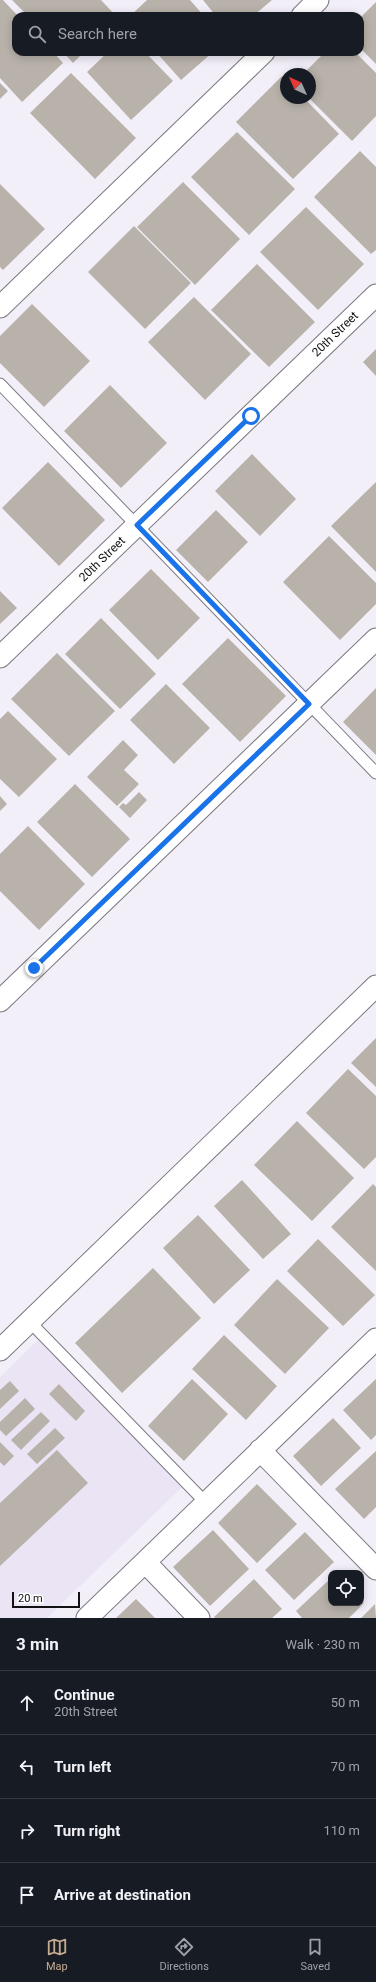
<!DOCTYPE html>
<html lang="en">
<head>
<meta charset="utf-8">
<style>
  body { margin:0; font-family:Roboto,sans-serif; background:#20242c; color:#f1f3f6 }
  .controls { position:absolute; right:12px; bottom:12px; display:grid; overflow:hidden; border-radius:8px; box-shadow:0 2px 10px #0003 }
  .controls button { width:36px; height:36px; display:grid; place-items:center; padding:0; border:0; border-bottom:1px solid #363941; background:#171b24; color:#f1f3f6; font:20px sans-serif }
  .compass { position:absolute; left:280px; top:68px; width:36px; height:36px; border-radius:50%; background:#171b24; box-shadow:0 2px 10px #0003; rotate:315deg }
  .scale { position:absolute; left:12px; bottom:10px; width:68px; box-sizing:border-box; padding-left:4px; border:2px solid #111013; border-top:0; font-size:11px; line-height:14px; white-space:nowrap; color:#111013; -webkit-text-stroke:3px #fefefe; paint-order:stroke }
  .stop { position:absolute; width:12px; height:12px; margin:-9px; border:3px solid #1a73e8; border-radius:50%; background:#fff }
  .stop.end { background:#1a73e8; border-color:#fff; box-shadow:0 1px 4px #0008 }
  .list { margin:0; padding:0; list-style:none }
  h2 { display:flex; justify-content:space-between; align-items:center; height:52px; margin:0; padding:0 16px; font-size:17px }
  h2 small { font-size:13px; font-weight:400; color:#9ea1a6 }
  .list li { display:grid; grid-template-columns:26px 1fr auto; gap:12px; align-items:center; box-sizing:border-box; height:64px; padding:0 16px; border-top:1px solid #363941 }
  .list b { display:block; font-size:15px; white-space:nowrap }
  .list p { margin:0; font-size:13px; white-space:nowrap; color:#9ea1a6 }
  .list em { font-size:13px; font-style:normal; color:#9ea1a6 }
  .icon { flex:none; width:22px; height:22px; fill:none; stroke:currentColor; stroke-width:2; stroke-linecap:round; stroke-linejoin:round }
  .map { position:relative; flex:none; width:376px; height:1618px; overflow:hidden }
  .search { position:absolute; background:#171b24; box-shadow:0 2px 10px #0003; left:12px; right:12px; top:12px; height:44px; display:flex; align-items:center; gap:10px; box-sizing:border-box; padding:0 14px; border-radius:12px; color:#9ea1a6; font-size:15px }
  .sheet { height:308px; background:#171b24 }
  nav { display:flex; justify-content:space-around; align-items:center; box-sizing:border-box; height:56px; border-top:1px solid #363941; background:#171b24; font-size:11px; color:#9ea1a6 }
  nav a { display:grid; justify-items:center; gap:2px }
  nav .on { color:#c5ac90 }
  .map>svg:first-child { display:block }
  .built { fill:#eae4f5 }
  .building { fill:#b8b2aa }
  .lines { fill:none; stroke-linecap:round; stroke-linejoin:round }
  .lane-casing { stroke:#7d7a83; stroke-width:13 }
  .street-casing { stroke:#7d7a83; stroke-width:23 }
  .lane { stroke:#fff; stroke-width:11 }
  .street { stroke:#fff; stroke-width:21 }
  .route { stroke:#1a73e8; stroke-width:5 }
  .labels { text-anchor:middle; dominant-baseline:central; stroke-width:4; stroke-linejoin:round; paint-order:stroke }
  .street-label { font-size:12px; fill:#111013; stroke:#fefefe }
</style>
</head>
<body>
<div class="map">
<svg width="376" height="1618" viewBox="0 0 376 1618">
  <rect width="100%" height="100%" fill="#f2eff9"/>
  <path class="built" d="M 39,1339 L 182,1487 L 47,1618 L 0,1618 L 0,1377 Z"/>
  <path class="building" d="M 0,0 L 3,0 L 18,16 L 16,16 L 16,52 L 53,52 L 63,63 L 22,102 L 0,78 Z
    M 12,0 L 101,0 L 116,16 L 28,16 Z
    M 147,0 L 190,0 L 204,16 L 130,16 Z
    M 203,0 L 272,0 L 253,16 L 216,16 Z
    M 376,2 L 376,64 L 360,48 L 360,18 Z
    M 63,52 L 84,52 L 73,63 Z
    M 108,52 L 145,52 L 173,81 L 131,120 L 87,72 Z
    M 156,52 L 213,52 L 181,80 Z
    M 325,52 L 355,52 L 376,73 L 376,116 L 352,141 L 309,98 L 310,74 L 303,74 Z
    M 71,73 L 136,138 L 95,179 L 30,113 Z
    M 282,76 L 286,80 L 286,98 L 304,98 L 339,134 L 293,179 L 236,122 Z
    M 0,83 L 8,91 L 0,99 Z
    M 237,132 L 295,189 L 249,235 L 191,177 Z
    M 360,151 L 376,167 L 376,250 L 371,254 L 314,197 Z
    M 183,182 L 240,239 L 195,285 L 137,227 Z
    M 0,184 L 45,229 L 3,270 L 0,267 Z
    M 306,207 L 364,264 L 318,310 L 260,252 Z
    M 134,226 L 191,283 L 145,329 L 88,272 Z
    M 257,264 L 315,322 L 269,367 L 211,310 Z
    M 194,297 L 251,354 L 205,400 L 148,342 Z
    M 32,304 L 90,361 L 44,407 L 0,363 L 0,336 Z
    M 376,349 L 376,376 L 363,362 Z
    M 110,385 L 167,443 L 121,488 L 64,431 Z
    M 252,454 L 296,499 L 260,536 L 215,491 Z
    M 48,462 L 105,520 L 59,566 L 2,508 Z
    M 376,482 L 376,572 L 331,526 Z
    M 216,510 L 248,542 L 208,582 L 176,550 Z
    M 329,536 L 376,583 L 376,604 L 340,640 L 283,582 Z
    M 151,569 L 200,618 L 158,660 L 109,610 Z
    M 0,591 L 17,608 L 0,624 Z
    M 101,618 L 156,674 L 120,709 L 65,654 Z
    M 228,638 L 286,696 L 240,742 L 182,684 Z
    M 57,653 L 115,711 L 69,756 L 11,699 Z
    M 166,684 L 210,728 L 174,764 L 130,720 Z
    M 376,688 L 376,755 L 343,722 Z
    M 8,711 L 57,759 L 19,797 L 0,779 L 0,719 Z
    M 123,740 L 138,755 L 124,770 L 139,784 L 117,806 L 87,777 Z
    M 75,784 L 130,839 L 92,877 L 37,822 Z
    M 139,792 L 147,800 L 130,818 L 119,807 L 123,803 L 126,805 Z
    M 0,796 L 7,804 L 0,811 Z
    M 28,826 L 85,884 L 39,930 L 0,891 L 0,854 Z
    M 376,1038 L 376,1087 L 351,1063 Z
    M 348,1069 L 376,1096 L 376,1157 L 364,1169 L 306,1113 Z
    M 297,1121 L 354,1178 L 312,1221 L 254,1165 Z
    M 242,1180 L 291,1234 L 263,1259 L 214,1206 Z
    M 373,1184 L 376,1187 L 376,1271 L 331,1227 Z
    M 198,1215 L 250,1270 L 214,1304 L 163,1248 Z
    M 318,1239 L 375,1295 L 343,1326 L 287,1271 Z
    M 153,1268 L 201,1318 L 122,1393 L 75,1343 Z
    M 277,1279 L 329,1328 L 285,1374 L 234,1325 Z
    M 224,1335 L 277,1386 L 246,1420 L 192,1369 Z
    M 192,1379 L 228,1414 L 184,1461 L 148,1426 Z
    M 376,1379 L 376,1435 L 371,1440 L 343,1410 Z
    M 10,1381 L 19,1391 L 0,1409 L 0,1390 Z
    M 59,1384 L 85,1411 L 76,1421 L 49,1394 Z
    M 25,1398 L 35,1409 L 6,1436 L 0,1430 L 0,1422 Z
    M 41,1412 L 50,1421 L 21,1450 L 11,1440 Z
    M 333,1418 L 361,1448 L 321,1486 L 293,1456 Z
    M 55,1428 L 65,1438 L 37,1464 L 27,1454 Z
    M 0,1442 L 14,1456 L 4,1466 L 0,1462 Z
    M 57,1450 L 88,1483 L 0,1566 L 0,1503 Z
    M 376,1451 L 376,1507 L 364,1519 L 335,1489 Z
    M 257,1484 L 297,1524 L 257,1563 L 218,1523 Z
    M 213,1530 L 249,1569 L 210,1606 L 173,1567 Z
    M 305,1532 L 334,1562 L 294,1600 L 265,1570 Z
    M 331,1578 L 331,1603 L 361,1603 L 361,1600 L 364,1603 L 349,1618 L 302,1618 L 296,1611 Z
    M 254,1579 L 282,1609 L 272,1618 L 215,1618 L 214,1617 Z
    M 136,1599 L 155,1618 L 116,1618 Z
    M 375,1604 L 376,1618 L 361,1618 Z"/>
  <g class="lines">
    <g class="lane-casing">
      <path id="lane" d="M 0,384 L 376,773
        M 30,1322 L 206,1503"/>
    </g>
    <g class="street-casing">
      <path id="street" d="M 302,16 L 318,0
        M 0,307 L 264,52
        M 0,657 L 376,295
        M 0,1001 L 376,639
        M 0,1350 L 376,986
        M 260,1450 L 376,1569
        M 145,1562 L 199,1618
        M 87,1618 L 376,1339"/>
    </g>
    <use href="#lane" class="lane"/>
    <use href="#street" class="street"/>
  </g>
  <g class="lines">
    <path class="route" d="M 34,968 L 309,704 L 137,525 L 251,416"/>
  </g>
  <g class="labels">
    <g class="street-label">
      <text transform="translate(335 334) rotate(-44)">20th Street</text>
      <text transform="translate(102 559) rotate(-44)">20th Street</text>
    </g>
  </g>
</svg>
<div class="controls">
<button><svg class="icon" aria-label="locate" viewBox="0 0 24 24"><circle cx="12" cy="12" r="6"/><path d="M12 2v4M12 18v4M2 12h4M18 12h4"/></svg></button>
</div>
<svg class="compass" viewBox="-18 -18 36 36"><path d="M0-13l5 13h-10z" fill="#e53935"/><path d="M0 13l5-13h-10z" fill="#9ea1a6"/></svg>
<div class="scale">20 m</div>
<div class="stop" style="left:251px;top:416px"></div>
<div class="stop end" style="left:34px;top:968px"></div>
<div class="search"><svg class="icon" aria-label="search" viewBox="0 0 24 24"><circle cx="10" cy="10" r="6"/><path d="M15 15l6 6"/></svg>Search here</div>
</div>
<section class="sheet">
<h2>3 min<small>Walk · 230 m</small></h2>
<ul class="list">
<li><svg class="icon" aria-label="ahead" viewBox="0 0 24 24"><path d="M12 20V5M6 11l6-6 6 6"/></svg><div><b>Continue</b><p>20th Street</p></div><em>50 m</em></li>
<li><svg class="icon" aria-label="left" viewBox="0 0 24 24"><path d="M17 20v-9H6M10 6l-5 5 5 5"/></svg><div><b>Turn left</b></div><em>70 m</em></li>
<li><svg class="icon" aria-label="right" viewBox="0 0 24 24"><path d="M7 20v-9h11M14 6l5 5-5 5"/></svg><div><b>Turn right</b></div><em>110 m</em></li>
<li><svg class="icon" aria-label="arrive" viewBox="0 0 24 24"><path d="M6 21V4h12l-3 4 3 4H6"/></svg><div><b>Arrive at destination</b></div></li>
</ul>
</section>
<nav>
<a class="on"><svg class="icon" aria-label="map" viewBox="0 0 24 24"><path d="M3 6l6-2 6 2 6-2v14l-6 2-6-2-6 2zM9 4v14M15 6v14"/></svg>Map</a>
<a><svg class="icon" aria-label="directions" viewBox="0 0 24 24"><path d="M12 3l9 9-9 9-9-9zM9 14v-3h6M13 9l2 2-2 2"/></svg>Directions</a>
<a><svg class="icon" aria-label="saved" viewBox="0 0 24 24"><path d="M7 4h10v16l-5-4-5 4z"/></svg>Saved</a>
</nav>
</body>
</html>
